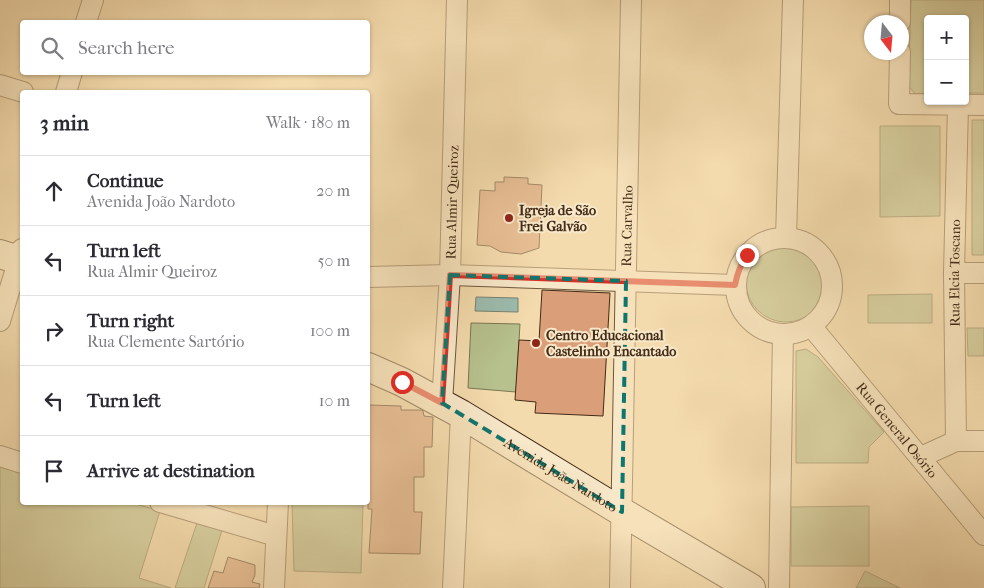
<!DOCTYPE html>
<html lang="en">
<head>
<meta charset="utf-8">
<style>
  body { margin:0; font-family:"IM FELL French Canon",serif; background:#f2f2f3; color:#2b2b33 }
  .controls { position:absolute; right:15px; top:15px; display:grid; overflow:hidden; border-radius:5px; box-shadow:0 1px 4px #0004 }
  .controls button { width:45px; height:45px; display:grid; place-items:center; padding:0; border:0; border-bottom:1px solid #e1e1e2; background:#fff; color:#2b2b33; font:25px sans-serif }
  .compass { position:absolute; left:864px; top:15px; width:45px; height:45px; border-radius:50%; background:#fff; box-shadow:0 1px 4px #0004; rotate:164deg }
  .stop { position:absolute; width:15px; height:15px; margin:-11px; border:4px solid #d93025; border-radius:50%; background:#fff }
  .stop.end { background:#d93025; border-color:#fff; box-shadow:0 1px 5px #0008 }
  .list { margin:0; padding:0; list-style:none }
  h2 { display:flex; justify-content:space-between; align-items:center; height:65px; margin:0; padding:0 20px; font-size:21px }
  h2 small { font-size:16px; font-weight:400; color:#7c7c81 }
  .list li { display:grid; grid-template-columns:32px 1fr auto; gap:15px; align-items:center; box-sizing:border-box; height:70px; padding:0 20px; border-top:1px solid #e1e1e2 }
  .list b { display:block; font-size:19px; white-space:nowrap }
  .list p { margin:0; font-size:16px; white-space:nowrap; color:#7c7c81 }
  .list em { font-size:16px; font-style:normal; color:#7c7c81 }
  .icon { flex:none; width:28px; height:28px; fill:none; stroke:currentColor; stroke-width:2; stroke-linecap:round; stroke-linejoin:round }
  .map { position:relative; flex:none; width:984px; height:588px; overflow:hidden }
  .search { position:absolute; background:#fff; box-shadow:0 1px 4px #0004; left:20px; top:20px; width:350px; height:55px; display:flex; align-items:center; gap:12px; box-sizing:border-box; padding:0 18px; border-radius:5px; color:#7c7c81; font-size:19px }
  .panel { position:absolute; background:#fff; box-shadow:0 1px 4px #0004; left:20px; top:90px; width:350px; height:415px; border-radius:5px }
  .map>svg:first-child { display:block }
  .green { fill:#b6c18e; stroke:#7c7652 }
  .water { fill:#9cbbae; stroke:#788172 }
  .building { fill:#da9e79; stroke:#422b17 }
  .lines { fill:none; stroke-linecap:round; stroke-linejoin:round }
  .street-casing { stroke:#6e573c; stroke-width:22 }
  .secondary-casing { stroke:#422b17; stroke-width:30 }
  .street { stroke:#f8e8ca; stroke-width:20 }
  .secondary { stroke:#f8e8ca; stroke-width:28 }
  .route { stroke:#d93025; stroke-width:6 }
  .marked { fill:none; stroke:#0f766e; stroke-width:4; stroke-dasharray:10 6; stroke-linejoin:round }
  .poi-dot { fill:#8f2418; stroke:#f8e8ca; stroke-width:2 }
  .labels { text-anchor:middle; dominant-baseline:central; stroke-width:4; stroke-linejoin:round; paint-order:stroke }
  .street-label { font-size:14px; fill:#422b17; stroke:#f8e8ca }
  .poi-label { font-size:14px; font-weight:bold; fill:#422b17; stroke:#f8e8ca; text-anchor:start }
</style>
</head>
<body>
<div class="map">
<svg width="984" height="588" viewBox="0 0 984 588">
  <rect width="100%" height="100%" fill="#f4dbad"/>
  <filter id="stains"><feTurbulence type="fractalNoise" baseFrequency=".004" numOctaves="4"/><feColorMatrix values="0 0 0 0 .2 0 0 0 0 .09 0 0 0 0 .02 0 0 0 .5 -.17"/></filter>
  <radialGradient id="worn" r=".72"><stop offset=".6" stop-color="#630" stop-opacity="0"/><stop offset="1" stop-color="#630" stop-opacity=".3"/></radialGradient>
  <path class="green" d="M 911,0 L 984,0 L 984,93 L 965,93 L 965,19 L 928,19 L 928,93 L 915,94 L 908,85 Z
    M 972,120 L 984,120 L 984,255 L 972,255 Z
    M 880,126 L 940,126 L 940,216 L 880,217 Z
    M746 282a40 40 0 1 1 80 0a40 40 0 1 1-80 0Z
    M 932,294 L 932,323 L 868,323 L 868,295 Z
    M 471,323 L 520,324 L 516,392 L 468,388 Z
    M 967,328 L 984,328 L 984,356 L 968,356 Z
    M 806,349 L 818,357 L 884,432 L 869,447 L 868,463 L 796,463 L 796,351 Z
    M 0,462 L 22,469 L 22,502 L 132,503 L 160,511 L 139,578 L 171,588 L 0,588 Z
    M 292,503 L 363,503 L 361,573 L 294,571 Z
    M 869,506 L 869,566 L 791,566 L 791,507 Z
    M 197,523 L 222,530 L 204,588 L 175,588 Z
    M 865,571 L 900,588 L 856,588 Z"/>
  <path class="water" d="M 476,297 L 518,298 L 518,312 L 475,311 Z"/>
  <path class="building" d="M 504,177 L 528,178 L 528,184 L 542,185 L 539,248 L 521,254 L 501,252 L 490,246 L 477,245 L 480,190 L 495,191 L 495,182 L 504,182 Z
    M 542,290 L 610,293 L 603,416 L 535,413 L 536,402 L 515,400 L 519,340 L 539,341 Z
    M 369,405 L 401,406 L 401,410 L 422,410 L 423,411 L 424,416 L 433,417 L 432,447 L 424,447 L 424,477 L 414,477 L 414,512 L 422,512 L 420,554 L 369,553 L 372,509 L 368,509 Z
    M 228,557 L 255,565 L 255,575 L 252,582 L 260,584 L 259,588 L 208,588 L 214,571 L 223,573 Z"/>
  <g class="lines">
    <g class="street-casing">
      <g id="street">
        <path d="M 86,22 L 93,0"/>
        <path d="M 900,22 L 900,0"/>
        <path d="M 900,52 L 899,104 L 984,105"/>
        <path d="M 0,85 L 23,92"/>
        <path d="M 66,92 L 72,72"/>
        <path d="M 786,238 L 793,0"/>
        <circle cx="784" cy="286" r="48"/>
        <path d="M 954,273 L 984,273"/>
        <path d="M 368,277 L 450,275 L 735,285"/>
        <path d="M 0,321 L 22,249"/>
        <path id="s1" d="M 811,326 L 984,535"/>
        <path id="s2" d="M 442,403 L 450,275 L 457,0"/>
        <path id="s3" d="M 956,441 L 954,273 L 958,105"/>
        <path d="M 0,456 L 22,463"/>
        <path d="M 921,457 L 956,441 L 984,441"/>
        <path d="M 160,502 L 276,536"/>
        <path d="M 274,588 L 278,502"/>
        <path d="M 453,588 L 461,414"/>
        <path id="s4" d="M 620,588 L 631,0"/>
        <path d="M 779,588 L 783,334"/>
      </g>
    </g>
    <g class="secondary-casing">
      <g id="secondary">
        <path d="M 0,254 L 22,261"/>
        <path id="s5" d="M 368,367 L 402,382 L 461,414 L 622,512 L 751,588"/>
      </g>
    </g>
    <use href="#street" class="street"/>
    <use href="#secondary" class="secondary"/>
  </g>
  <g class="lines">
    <path class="route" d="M 402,382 L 442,403 L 450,275 L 735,285 C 737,274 740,265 747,255"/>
  </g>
  <path d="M0 0H984V588H0ZM 450,275 L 626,281 L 622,512 L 442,403 Z" fill="#f4dbad" fill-opacity=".55" fill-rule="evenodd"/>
  <path class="marked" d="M 450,275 L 626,281 L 622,512 L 442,403 Z"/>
  <g class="poi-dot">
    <circle cx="509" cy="218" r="5"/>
    <circle cx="536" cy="343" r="5"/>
  </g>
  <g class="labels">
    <g class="street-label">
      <text stroke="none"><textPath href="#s2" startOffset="201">Rua Almir Queiroz</textPath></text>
      <text stroke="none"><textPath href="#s4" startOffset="362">Rua Carvalho</textPath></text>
      <text stroke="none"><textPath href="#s3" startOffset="168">Rua Elcia Toscano</textPath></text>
      <text stroke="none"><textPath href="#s1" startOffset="135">Rua General Osório</textPath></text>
      <text stroke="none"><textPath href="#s5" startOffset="221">Avenida João Nardoto</textPath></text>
    </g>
    <g class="poi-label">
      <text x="519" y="210">Igreja de São<tspan x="519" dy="16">Frei Galvão</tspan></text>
      <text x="546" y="335">Centro Educacional<tspan x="546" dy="16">Castelinho Encantado</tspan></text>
    </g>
  </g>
  <rect width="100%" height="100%" filter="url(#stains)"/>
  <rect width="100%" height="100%" fill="url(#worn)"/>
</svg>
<div class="controls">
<button>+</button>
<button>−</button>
</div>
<svg class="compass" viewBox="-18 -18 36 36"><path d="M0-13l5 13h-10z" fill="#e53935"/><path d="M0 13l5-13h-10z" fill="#7c7c81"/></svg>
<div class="stop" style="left:402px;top:382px"></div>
<div class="stop end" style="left:747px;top:255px"></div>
<div class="search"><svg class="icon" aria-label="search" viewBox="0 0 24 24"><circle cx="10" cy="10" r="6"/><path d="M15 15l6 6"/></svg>Search here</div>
<section class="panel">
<h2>3 min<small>Walk · 180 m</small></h2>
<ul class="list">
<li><svg class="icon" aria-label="ahead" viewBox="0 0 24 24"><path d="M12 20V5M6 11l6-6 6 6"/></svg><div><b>Continue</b><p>Avenida João Nardoto</p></div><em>20 m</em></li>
<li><svg class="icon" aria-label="left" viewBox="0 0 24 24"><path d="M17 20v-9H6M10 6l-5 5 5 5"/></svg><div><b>Turn left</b><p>Rua Almir Queiroz</p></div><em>50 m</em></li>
<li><svg class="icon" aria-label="right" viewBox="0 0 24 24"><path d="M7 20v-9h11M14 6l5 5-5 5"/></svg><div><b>Turn right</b><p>Rua Clemente Sartório</p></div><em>100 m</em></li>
<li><svg class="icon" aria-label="left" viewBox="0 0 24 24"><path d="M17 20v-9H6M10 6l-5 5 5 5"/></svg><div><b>Turn left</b></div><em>10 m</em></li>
<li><svg class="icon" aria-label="arrive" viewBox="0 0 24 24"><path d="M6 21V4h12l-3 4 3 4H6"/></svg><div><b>Arrive at destination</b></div></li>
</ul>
</section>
</div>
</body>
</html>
